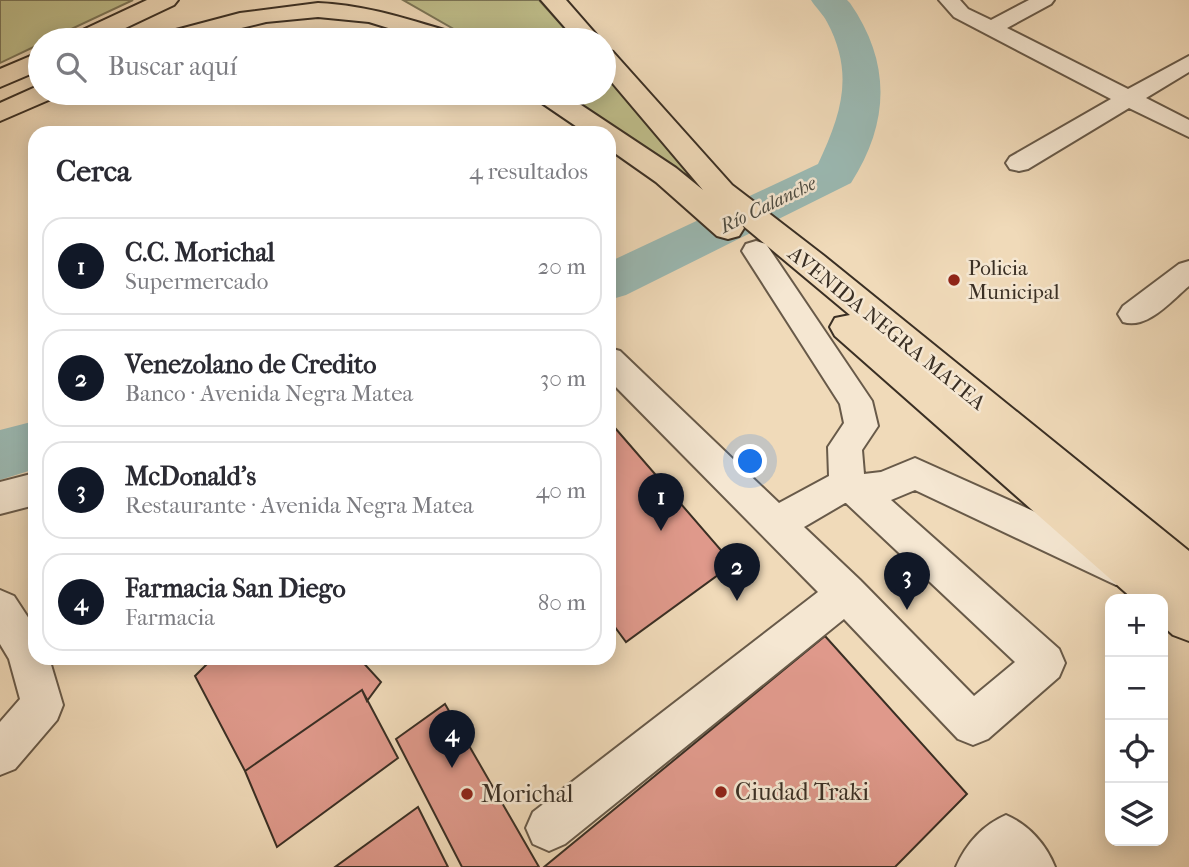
<!DOCTYPE html>
<html lang="es">
<head>
<meta charset="utf-8">
<style>
  body { margin:0; font-family:"IM FELL French Canon",serif; background:#f7f7f7; color:#2b2b33 }
  .controls { position:absolute; right:21px; bottom:21px; display:grid; overflow:hidden; border-radius:14px; box-shadow:0 4px 18px #0003 }
  .controls button { width:63px; height:63px; display:grid; place-items:center; padding:0; border:0; border-bottom:2px solid #e1e1e2; background:#fff; color:#2b2b33; font:35px sans-serif }
  .you { position:absolute; left:751px; top:462px; width:24px; height:24px; margin:-18px; border:5px solid #fff; border-radius:50%; background:#1a73e8; box-shadow:0 0 0 10px #1a73e833 }
  .badge { display:grid; place-items:center; width:46px; height:46px; border-radius:50%; background:#111827; color:#fff; font-size:23px; font-weight:700 }
  .pin { position:absolute; translate:-50% -58px; filter:drop-shadow(0 2px 4px #0008) }
  .pin::after { content:''; position:absolute; top:37px; width:24px; height:21px; background:inherit; clip-path:polygon(0 0,100% 0,50% 100%) }
  .list { margin:0; padding:0; list-style:none }
  h2 { display:flex; justify-content:space-between; align-items:center; height:91px; margin:0; padding:0 28px; font-size:30px }
  h2 small { font-size:23px; font-weight:400; color:#7c7c81 }
  .list li { display:grid; grid-template-columns:46px 1fr auto; gap:21px; align-items:center; box-sizing:border-box; height:98px; margin:0 14px 14px; padding:0 14px; border:2px solid #e1e1e2; border-radius:21px }
  .list b { display:block; font-size:26px; white-space:nowrap }
  .list p { margin:0; font-size:23px; white-space:nowrap; color:#7c7c81 }
  .list em { font-size:23px; font-style:normal; color:#7c7c81 }
  .icon { flex:none; width:38px; height:38px; fill:none; stroke:currentColor; stroke-width:2; stroke-linecap:round; stroke-linejoin:round }
  .map { position:relative; flex:none; width:1189px; height:867px; overflow:hidden }
  .search { position:absolute; background:#fff; box-shadow:0 4px 18px #0003; left:28px; top:28px; width:588px; height:77px; display:flex; align-items:center; gap:18px; box-sizing:border-box; padding:0 24px; border-radius:38px; color:#7c7c81; font-size:26px }
  .panel { position:absolute; background:#fff; box-shadow:0 4px 18px #0003; left:28px; top:126px; width:588px; height:539px; border-radius:21px }
  .map>svg:first-child { display:block }
  .green { fill:#bfbe8b; stroke:#7c7658; stroke-width:2 }
  .lines { fill:none; stroke-linecap:round; stroke-linejoin:round }
  .river { fill:#9bbab4; fill-rule:evenodd }
  .building { fill:#df998b; stroke:#3a2f24; stroke-width:2 }
  .minor-casing { stroke:#685a49; stroke-width:4 }
  .major-casing { stroke:#3a2f24; stroke-width:4 }
  .minor { fill:#f5e7d2; fill-rule:evenodd }
  .major { fill:#f0dab9; fill-rule:evenodd }
  .poi-dot { fill:#8f2418; stroke:#f5e7d2; stroke-width:2.5 }
  .labels { text-anchor:middle; dominant-baseline:central; stroke-width:5; stroke-linejoin:round; paint-order:stroke }
  .far-water-label { font-size:19px; font-style:italic; fill:#4d4b41; stroke:#f5e7d2 }
  .poi-label { font-size:21px; fill:#3a2f24; stroke:#f5e7d2; text-anchor:start }
  .street-label { font-size:21px; fill:#3a2f24; stroke:#f5e7d2 }
  .near-poi-label { font-size:24px; fill:#3a2f24; stroke:#f5e7d2; text-anchor:start }
</style>
</head>
<body>
<div class="map">
<svg width="1189" height="867" viewBox="0 0 1189 867">
  <rect width="100%" height="100%" fill="#f0dab9"/>
  <filter id="stains"><feTurbulence type="fractalNoise" baseFrequency=".00286" numOctaves="4"/><feColorMatrix values="0 0 0 0 .2 0 0 0 0 .09 0 0 0 0 .02 0 0 0 .5 -.17"/></filter>
  <radialGradient id="worn" r=".72"><stop offset=".6" stop-color="#630" stop-opacity="0"/><stop offset="1" stop-color="#630" stop-opacity=".3"/></radialGradient>
  <path class="green" d="M 0,0 L 133,0 L 48,40 L 40,40 L 40,44 L 0,63 Z
    M 403,0 L 539,0 L 575,40 L 473,40 Z
    M 604,72 L 677,150 L 690,175 L 660,167 L 562,93 L 604,93 Z"/>
  <g class="lines">
    <path class="river" d="M 811,0 L 847,0 L 850,3 C 891,62 890,122 851,183 L 626,295 L 609,300 L 609,262 L 818,164 C 841,115 855,74 827,22 C 823,14 816,8 811,0 Z
      M 35,421 L 35,469 L 0,480 L 0,430 Z"/>
  </g>
  <path class="building" d="M 609,421 L 733,564 L 626,642 L 609,619 Z
    M 825,636 L 967,794 L 895,867 L 544,867 Z
    M 213,658 L 359,658 L 381,682 L 367,701 L 362,690 L 245,771 L 195,676 Z
    M 362,690 L 398,758 L 277,847 L 245,771 Z
    M 445,704 L 539,867 L 462,867 L 396,739 Z
    M 418,807 L 448,867 L 335,867 Z"/>
  <g class="lines">
    <g class="minor-casing">
      <path id="minor" d="M 939,0 L 960,0 L 968,9 L 991,20 L 1029,0 L 1054,0 L 1051,4 L 1007,28 L 1128,89 L 1189,56 L 1189,72 L 1146,98 L 1189,120 L 1189,137 L 1129,108 L 1028,169 L 1019,171 L 1010,169 L 1006,163 L 1010,157 L 1111,99 L 954,17 Z
        M 756,241 L 766,244 L 872,401 L 878,426 L 862,450 L 864,474 L 881,472 L 915,458 L 1129,554 L 1135,567 L 1129,580 L 1116,585 L 915,490 L 891,500 L 1059,649 L 1065,663 L 1059,677 L 988,739 L 973,745 L 958,739 L 844,619 L 565,844 L 549,851 L 533,844 L 526,828 L 533,812 L 818,592 L 609,380 L 609,348 L 620,351 L 779,503 L 829,476 L 828,447 L 844,423 L 840,404 L 742,251 L 746,244 ZM 845,503 L 846,503 L 1015,662 L 974,696 L 860,580 L 804,527 Z
        M 1189,261 L 1189,286 C 1171,301 1147,330 1123,322 L 1118,314 L 1123,306 L 1179,264 Z
        M 35,473 L 35,505 L 0,514 L 0,482 Z
        M 0,590 L 14,596 L 35,628 L 35,658 L 49,658 L 63,705 L 57,720 L 15,769 L 0,775 L 0,722 L 20,699 L 9,659 L 0,644 Z
        M 1006,815 C 1029,825 1046,844 1055,867 L 956,867 C 966,844 983,825 1006,815 Z"/>
    </g>
    <g class="major-casing">
      <path id="major" d="M 147,0 L 178,0 L 174,5 L 100,40 L 69,40 L 72,35 Z
        M 541,0 L 566,0 L 601,40 L 576,40 Z
        M 318,3 C 368,5 413,21 461,35 L 464,40 L 427,40 L 369,22 L 318,17 L 266,22 L 191,40 L 154,40 L 157,35 L 240,13 Z
        M 604,49 L 613,52 L 732,185 L 823,255 L 1189,551 L 1189,641 L 1173,635 L 1163,626 L 1163,599 L 1133,599 L 835,336 L 830,327 L 835,318 L 850,315 L 741,224 L 744,228 L 739,236 L 728,239 L 717,236 L 656,182 L 609,149 L 609,133 L 586,133 L 536,99 L 532,93 L 563,93 L 676,168 L 703,190 L 604,73 Z
        M 40,52 L 40,70 L 0,87 L 0,69 Z
        M 40,85 L 40,93 L 55,93 L 51,99 L 0,121 L 0,103 Z"/>
    </g>
    <use href="#minor" class="minor"/>
    <use href="#major" class="major"/>
  </g>
  <g class="poi-dot">
    <circle cx="954" cy="280" r="7"/>
    <circle cx="721" cy="792" r="7"/>
    <circle cx="467" cy="794" r="7"/>
  </g>
  <g class="labels">
    <g class="far-water-label">
      <text transform="translate(768 205) rotate(-26)">Río Calanche</text>
    </g>
    <g class="poi-label">
      <text x="968" y="268">Policia<tspan x="968" dy="24">Municipal</tspan></text>
    </g>
    <g class="street-label">
      <text transform="translate(887 328) rotate(39)">AVENIDA NEGRA MATEA</text>
    </g>
    <g class="near-poi-label">
      <text x="735" y="792">Ciudad Traki</text>
      <text x="481" y="794">Morichal</text>
    </g>
  </g>
  <rect width="100%" height="100%" filter="url(#stains)"/>
  <rect width="100%" height="100%" fill="url(#worn)"/>
</svg>
<div class="controls">
<button>+</button>
<button>−</button>
<button><svg class="icon" aria-label="locate" viewBox="0 0 24 24"><circle cx="12" cy="12" r="6"/><path d="M12 2v4M12 18v4M2 12h4M18 12h4"/></svg></button>
<button><svg class="icon" aria-label="layers" viewBox="0 0 24 24"><path d="M12 4l9 5-9 5-9-5zM3 14l9 5 9-5"/></svg></button>
</div>
<div class="you"></div>
<div class="pin badge" style="left:661px;top:531px">1</div>
<div class="pin badge" style="left:737px;top:601px">2</div>
<div class="pin badge" style="left:907px;top:610px">3</div>
<div class="pin badge" style="left:452px;top:768px">4</div>
<div class="search"><svg class="icon" aria-label="search" viewBox="0 0 24 24"><circle cx="10" cy="10" r="6"/><path d="M15 15l6 6"/></svg>Buscar aquí</div>
<section class="panel">
<h2>Cerca<small>4 resultados</small></h2>
<ul class="list">
<li><span class="badge">1</span><div><b>C.C. Morichal</b><p>Supermercado</p></div><em>20 m</em></li>
<li><span class="badge">2</span><div><b>Venezolano de Credito</b><p>Banco · Avenida Negra Matea</p></div><em>30 m</em></li>
<li><span class="badge">3</span><div><b>McDonald's</b><p>Restaurante · Avenida Negra Matea</p></div><em>40 m</em></li>
<li><span class="badge">4</span><div><b>Farmacia San Diego</b><p>Farmacia</p></div><em>80 m</em></li>
</ul>
</section>
</div>
</body>
</html>
